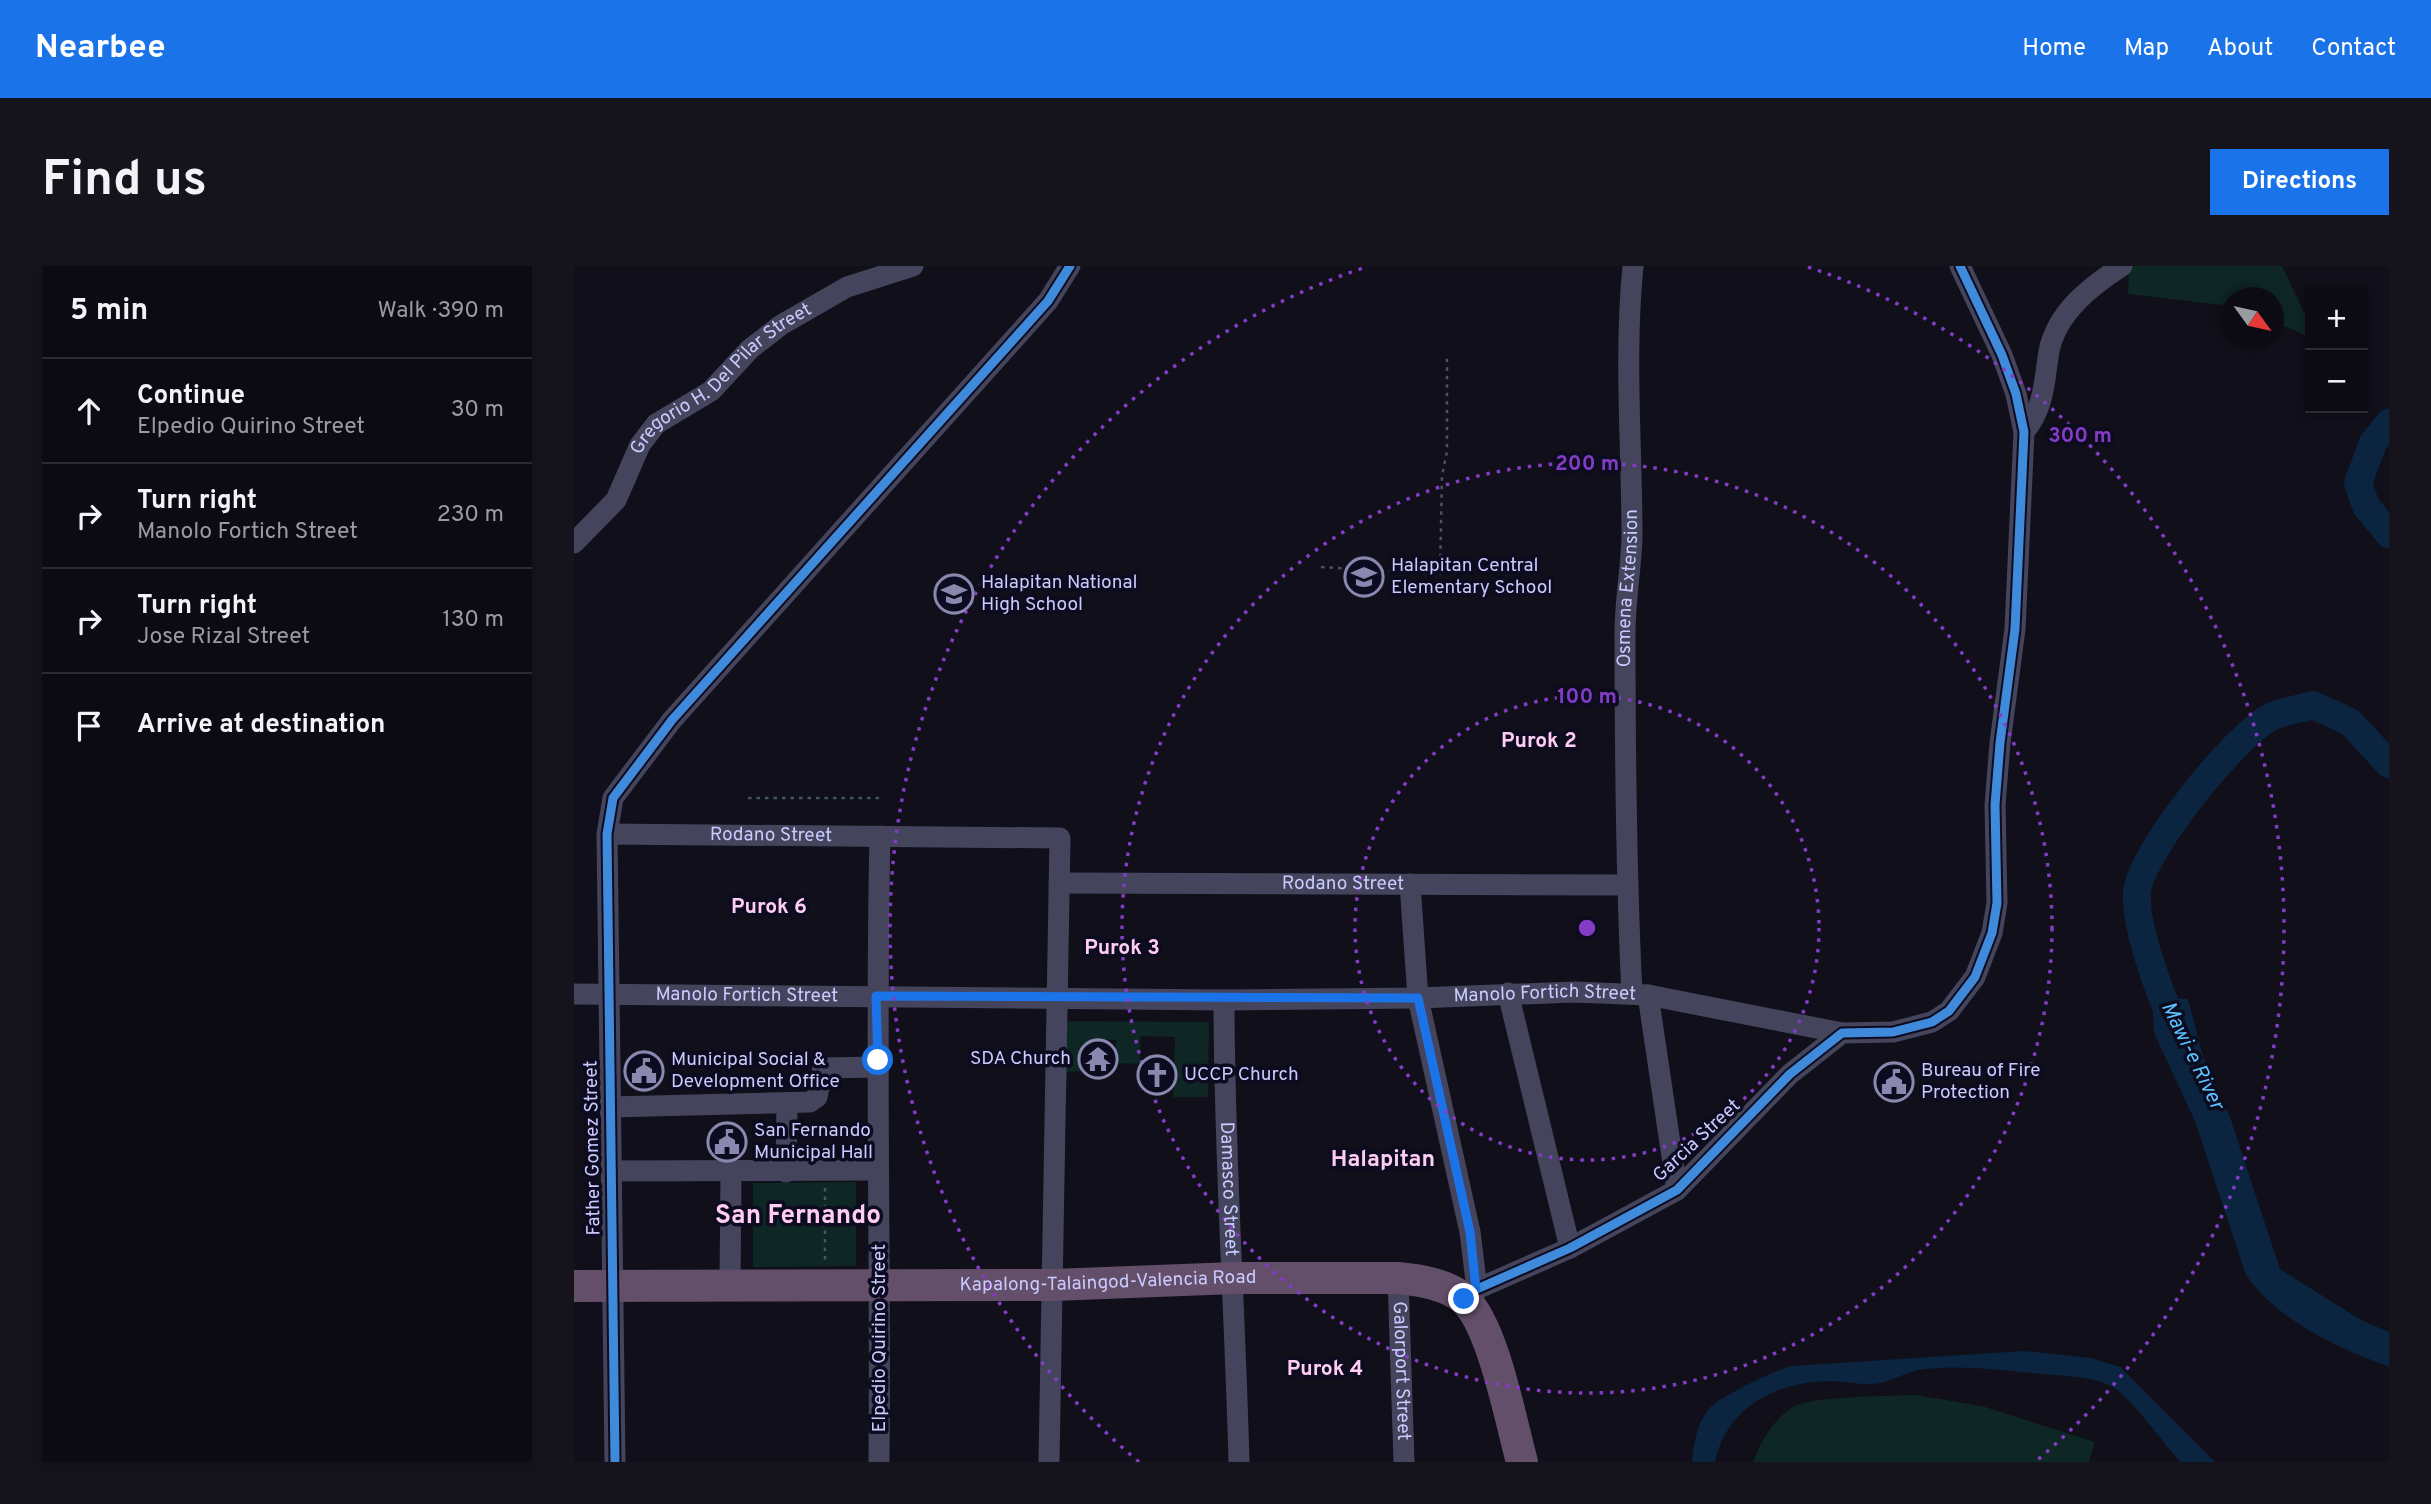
<!DOCTYPE html>
<html lang="en">
<head>
<meta charset="utf-8">
<style>
  body { margin:0; font-family:Overpass,sans-serif; background:#15141d; color:#f1f3f6 }
  .controls { position:absolute; right:21px; top:21px; display:grid; overflow:hidden; border-radius:0px; box-shadow:0 4px 10px #0003 }
  .controls button { width:63px; height:63px; display:grid; place-items:center; padding:0; border:0; border-bottom:2px solid #2c2b34; background:#0c0b14; color:#f1f3f6; font:35px sans-serif }
  .compass { position:absolute; left:1647px; top:21px; width:63px; height:63px; border-radius:50%; background:#0c0b14; box-shadow:0 4px 10px #0003; rotate:123deg }
  .stop { position:absolute; width:21px; height:21px; margin:-16px; border:5px solid #1a73e8; border-radius:50%; background:#fff }
  .stop.end { background:#1a73e8; border-color:#fff; box-shadow:0 2px 7px #0008 }
  .list { margin:0; padding:0; list-style:none }
  h2 { display:flex; justify-content:space-between; align-items:center; height:91px; margin:0; padding:0 28px; font-size:30px }
  h2 small { font-size:23px; font-weight:400; color:#9a9ba0 }
  .list li { display:grid; grid-template-columns:46px 1fr auto; gap:21px; align-items:center; box-sizing:border-box; height:105px; padding:0 28px; border-top:2px solid #2c2b34 }
  .list b { display:block; font-size:26px; white-space:nowrap }
  .list p { margin:0; font-size:23px; white-space:nowrap; color:#9a9ba0 }
  .list em { font-size:23px; font-style:normal; color:#9a9ba0 }
  .icon { flex:none; width:38px; height:38px; fill:none; stroke:currentColor; stroke-width:2; stroke-linecap:round; stroke-linejoin:round }
  .map { position:relative; flex:none; width:1815px; height:1196px; overflow:hidden; border-radius:0px }
  header { display:flex; align-items:center; gap:42px; box-sizing:border-box; height:98px; padding:0 35px; background:#1a73e8; color:#fff }
  header strong { font-size:33px }
  nav { display:flex; gap:38px; margin-inline-start:auto; font-size:24px }
  .intro { display:flex; align-items:center; justify-content:space-between; box-sizing:border-box; height:168px; padding:0 42px }
  h1 { margin:0; font-size:49px }
  .button { padding:18px 32px; border-radius:0px; background:#1a73e8; color:#fff; font-size:24px; font-weight:700 }
  main { display:flex; gap:42px; padding:0 42px }
  aside { flex:1; background:#0c0b14; border-radius:0px; box-shadow:0 4px 10px #0003 }
  .map>svg:first-child { display:block }
  .green { fill:#0e2624 }
  .water { fill:#0b2541 }
  .lines { fill:none; stroke-linecap:round; stroke-linejoin:round }
  .river { stroke:#0b2541; stroke-width:28 }
  .path { stroke:#455661; stroke-width:2.5; stroke-dasharray:3.5 5; stroke-linecap:butt }
  .minor { stroke:#44455c; stroke-width:21 }
  .highway { stroke:#644f6b; stroke-width:32 }
  .cycleway-casing { stroke:#0d0b1f; stroke-width:13 }
  .cycleway { stroke:#408adc; stroke-width:9 }
  .route { stroke:#1a73e8; stroke-width:9 }
  .ring { fill:none; stroke:#833cc5; stroke-width:3.5; stroke-dasharray:3.5 7 }
  .labels { text-anchor:middle; dominant-baseline:central; stroke-width:7; stroke-linejoin:round; paint-order:stroke }
  .street-label { font-size:19px; fill:#cacaff; stroke:#0d0b1f }
  .poi-label { font-size:19px; fill:#cacaff; stroke:#0d0b1f; text-anchor:start }
  .neighbourhood-label { font-size:21px; font-weight:bold; fill:#ffccf2; stroke:#0d0b1f }
  .water-label { font-size:21px; font-style:italic; fill:#58c3ff; stroke:#0d0b1f }
  .quarter-label { font-size:23px; font-weight:bold; fill:#ffccf2; stroke:#0d0b1f }
  .district-label { font-size:26px; font-weight:bold; fill:#ffccf2; stroke:#0d0b1f }
  .centre { fill:#833cc5; stroke:#0d0b1f; stroke-width:3.5 }
  .ring-label { font-size:21px; text-anchor:middle; font-weight:bold; fill:#833cc5; stroke:#0d0b1f; stroke-width:7; stroke-linejoin:round; paint-order:stroke }
</style>
</head>
<body>
<header>
<strong>Nearbee</strong>
<nav><a>Home</a><a>Map</a><a>About</a><a>Contact</a></nav>
</header>
<div class="intro"><h1>Find us</h1><a class="button">Directions</a></div>
<main>
<aside>
<h2>5 min<small>Walk · 390 m</small></h2>
<ul class="list">
<li><svg class="icon" aria-label="ahead" viewBox="0 0 24 24"><path d="M12 20V5M6 11l6-6 6 6"/></svg><div><b>Continue</b><p>Elpedio Quirino Street</p></div><em>30 m</em></li>
<li><svg class="icon" aria-label="right" viewBox="0 0 24 24"><path d="M7 20v-9h11M14 6l5 5-5 5"/></svg><div><b>Turn right</b><p>Manolo Fortich Street</p></div><em>230 m</em></li>
<li><svg class="icon" aria-label="right" viewBox="0 0 24 24"><path d="M7 20v-9h11M14 6l5 5-5 5"/></svg><div><b>Turn right</b><p>Jose Rizal Street</p></div><em>130 m</em></li>
<li><svg class="icon" aria-label="arrive" viewBox="0 0 24 24"><path d="M6 21V4h12l-3 4 3 4H6"/></svg><div><b>Arrive at destination</b></div></li>
</ul>
</aside>
<div class="map">
<svg width="1815" height="1196" viewBox="0 0 1815 1196">
  <rect width="100%" height="100%" fill="#100f1a"/>
  <path class="green" d="M 1555,0 L 1708,0 L 1736,59 L 1736,71 L 1700,56 L 1700,32 L 1658,32 L 1657,40 L 1554,28 Z
    M 490,755 L 635,756 L 634,831 L 599,831 L 601,771 L 566,770 L 566,798 L 541,797 L 542,774 L 529,773 L 528,780 L 510,780 L 509,805 L 493,806 L 492,825 Z
    M 282,916 L 282,1000 L 179,1001 L 179,917 Z
    M 1342,1129 L 1408,1140 L 1521,1176 L 1515,1196 L 1179,1196 C 1187,1175 1198,1156 1217,1142 C 1232,1130 1319,1130 1342,1129 Z"/>
  <path class="water" d="M 1578,732 L 1614,733 L 1629,791 L 1656,851 L 1706,1003 L 1787,1054 L 1815,1066 L 1815,1101 C 1762,1081 1706,1056 1672,1009 L 1621,855 L 1580,767 Z
    M 1450,1085 L 1517,1092 L 1546,1101 L 1641,1196 L 1607,1196 C 1587,1176 1556,1128 1535,1119 C 1516,1111 1502,1111 1483,1109 C 1438,1106 1396,1098 1350,1103 C 1333,1105 1316,1117 1299,1118 C 1285,1119 1271,1115 1257,1115 C 1202,1116 1153,1140 1141,1196 L 1118,1196 C 1120,1177 1122,1159 1135,1143 C 1144,1131 1201,1104 1218,1100 Z"/>
  <g class="lines">
    <path class="river" d="M 1815,157 L 1799,177 L 1784,217 L 1792,240 L 1815,268
      M 1604,765 C 1588,736 1560,659 1563,627 C 1565,588 1662,468 1697,451 C 1709,445 1726,443 1739,439 L 1776,456 L 1815,498"/>
    <path class="path" d="M 747,301 L 866,308 L 868,210 L 873,185 L 873,91
      M 174,532 L 307,532
      M 251,922 L 251,996"/>
    <g class="minor">
      <path d="M 1450,166 C 1471,141 1470,115 1475,85 C 1483,46 1517,20 1548,0"/>
      <path id="s1" d="M 0,277 L 42,234 L 66,179 L 82,158 L 137,125 L 176,83 L 207,59 L 273,21 L 339,0"/>
      <path id="s2" d="M 33,568 L 486,572 L 475,1196"/>
      <path id="s3" d="M 485,617 L 1052,619"/>
      <path d="M 836,618 L 844,732 L 896,966 L 903,1023 L 892,1032"/>
      <path d="M 934,727 L 996,982"/>
      <path id="s4" d="M 0,728 L 650,734 L 844,732 L 1000,726 L 1074,729 L 1268,767"/>
      <path id="s5" d="M 1058,728 C 1052,608 1051,487 1051,367 C 1051,335 1057,303 1058,271 C 1058,181 1050,90 1059,0"/>
      <path d="M 1074,729 L 1103,924"/>
      <path id="s6" d="M 650,734 C 650,888 661,1042 665,1196"/>
      <path d="M 36,841 L 236,836 L 243,831 L 249,802 L 304,801"/>
      <path d="M 37,905 L 304,904"/>
      <path d="M 212,906 L 213,837"/>
      <path id="s7" d="M 824,1012 L 830,1196"/>
      <path d="M 156,1018 L 157,906"/>
      <path d="M 903,1023 L 996,982 L 1103,924 L 1216,808 L 1268,767 L 1319,766 L 1358,756 L 1375,745 L 1401,711 L 1418,667 L 1423,637 L 1421,539 L 1426,477 L 1441,363 L 1450,166 L 1442,128 L 1428,89 L 1386,0"/>
      <path d="M 41,1196 L 33,568 L 39,532 L 98,454 L 474,35 L 496,0"/>
      <path d="M 305,1196 C 307,987 301,779 306,570"/>
    </g>
    <path class="highway" id="s8" d="M 0,1020 L 479,1019 L 660,1012 L 824,1012 C 845,1014 873,1018 890,1033 C 919,1059 937,1156 948,1196"/>
    <g class="cycleway-casing">
      <path id="cycleway" d="M 903,1023 L 996,982 L 1103,924 L 1216,808 L 1268,767 L 1319,766 L 1358,756 L 1375,745 L 1401,711 L 1418,667 L 1423,637 L 1421,539 L 1426,477 L 1441,363 L 1450,166 L 1442,128 L 1428,89 L 1386,0
        M 41,1196 L 33,568 L 39,532 L 98,454 L 474,35 L 496,0"/>
    </g>
    <use href="#cycleway" class="cycleway"/>
  </g>
  <g class="lines">
    <path class="route" d="M 304,794 L 302,730 L 844,732 L 896,966 L 902,1023 L 890,1033"/>
  </g>
  <g class="ring">
    <circle cx="1013" cy="662" r="232"/>
    <circle cx="1013" cy="662" r="465"/>
    <path d="M565 1196A697 697 0 0 1 792 1M1234 1A697 697 0 0 1 1461 1196"/>
  </g>
  <defs>
    <g id="school-ring" transform="scale(2.0125)"><circle r="9.5" fill="#0d0b1f" stroke="#8989af" stroke-width="1.5"/><path d="M0-5L7-2L0 1L-7-2ZM-4 1L0 2.5L4 1V4Q0 6-4 4Z" fill="#8989af"/></g>
    <g id="temple-ring" transform="scale(2.0125)"><circle r="9.5" fill="#0d0b1f" stroke="#8989af" stroke-width="1.5"/><path d="M0-6L5-2H3V0L6.5 2.5H4V6H1.5V3h-3V6H-4V2.5H-6.5L-3 0V-2H-5Z" fill="#8989af"/></g>
    <g id="civic-ring" transform="scale(2.0125)"><circle r="9.5" fill="#0d0b1f" stroke="#8989af" stroke-width="1.5"/><path d="M-.6-6.5H3V-4.5H.6V-3L4-1V1h2V6H-6V1h2V-1L-.6-3ZM-1.2 2.5V6h2.4V2.5Z" fill="#8989af"/></g>
    <g id="church-ring" transform="scale(2.0125)"><circle r="9.5" fill="#0d0b1f" stroke="#8989af" stroke-width="1.5"/><path d="M-1.2-6h2.4v3.5h3.3v2.4h-3.3V6h-2.4V-.1h-3.3v-2.4h3.3Z" fill="#8989af"/></g>
  </defs>
  <g fill-rule="evenodd">
    <use href="#school-ring" x="790" y="311"/>
    <use href="#school-ring" x="380" y="328"/>
    <use href="#temple-ring" x="524" y="793"/>
    <use href="#civic-ring" x="70" y="805"/>
    <use href="#church-ring" x="583" y="809"/>
    <use href="#civic-ring" x="1320" y="816"/>
    <use href="#civic-ring" x="153" y="876"/>
  </g>
  <g class="labels">
    <g class="street-label">
      <text stroke="none"><textPath href="#s1" startOffset="226">Gregorio H. Del Pilar Street</textPath></text>
      <text stroke="none"><textPath href="#s5" startOffset="406">Osmena Extension</textPath></text>
      <text stroke="none"><textPath href="#s2" startOffset="164">Rodano Street</textPath></text>
      <text stroke="none"><textPath href="#s3" startOffset="284">Rodano Street</textPath></text>
      <text stroke="none"><textPath href="#s4" startOffset="173">Manolo Fortich Street</textPath></text>
      <text stroke="none"><textPath href="#s4" startOffset="971">Manolo Fortich Street</textPath></text>
      <text transform="translate(1123 875) rotate(-43)">Garcia Street</text>
      <text transform="translate(19 882) rotate(-91)">Father Gomez Street</text>
      <text stroke="none"><textPath href="#s6" startOffset="189">Damasco Street</textPath></text>
      <text stroke="none"><textPath href="#s8" startOffset="534">Kapalong-Talaingod-Valencia Road</textPath></text>
      <text transform="translate(306 1072) rotate(-90)">Elpedio Quirino Street</text>
      <text stroke="none"><textPath href="#s7" startOffset="93">Galorport Street</textPath></text>
    </g>
    <g class="poi-label">
      <text x="817" y="300">Halapitan Central<tspan x="817" dy="22">Elementary School</tspan></text>
      <text x="407" y="317">Halapitan National<tspan x="407" dy="22">High School</tspan></text>
      <text x="497" y="793" text-anchor="end">SDA Church</text>
      <text x="97" y="794">Municipal Social &amp;<tspan x="97" dy="22">Development Office</tspan></text>
      <text x="1347" y="805">Bureau of Fire<tspan x="1347" dy="22">Protection</tspan></text>
      <text x="610" y="809">UCCP Church</text>
      <text x="180" y="865">San Fernando<tspan x="180" dy="22">Municipal Hall</tspan></text>
    </g>
    <g class="neighbourhood-label">
      <text x="965" y="475">Purok 2</text>
      <text x="195" y="641">Purok 6</text>
      <text x="548" y="682">Purok 3</text>
      <text x="751" y="1103">Purok 4</text>
    </g>
    <g class="water-label">
      <text transform="translate(1618 790) rotate(64)">Mawi-e River</text>
    </g>
    <g class="quarter-label">
      <text x="809" y="894">Halapitan</text>
    </g>
    <g class="district-label">
      <text x="224" y="950">San Fernando</text>
    </g>
  </g>
  <circle cx="1013" cy="662" r="10" class="centre"/>
  <g class="ring-label">
    <text x="1506" y="176">300 m</text>
    <text x="1013" y="204">200 m</text>
    <text x="1013" y="437">100 m</text>
  </g>
</svg>
<div class="controls">
<button>+</button>
<button>−</button>
</div>
<svg class="compass" viewBox="-18 -18 36 36"><path d="M0-13l5 13h-10z" fill="#e53935"/><path d="M0 13l5-13h-10z" fill="#9a9ba0"/></svg>
<div class="stop" style="left:304px;top:794px"></div>
<div class="stop end" style="left:890px;top:1033px"></div>
</div>
</main>
</body>
</html>
